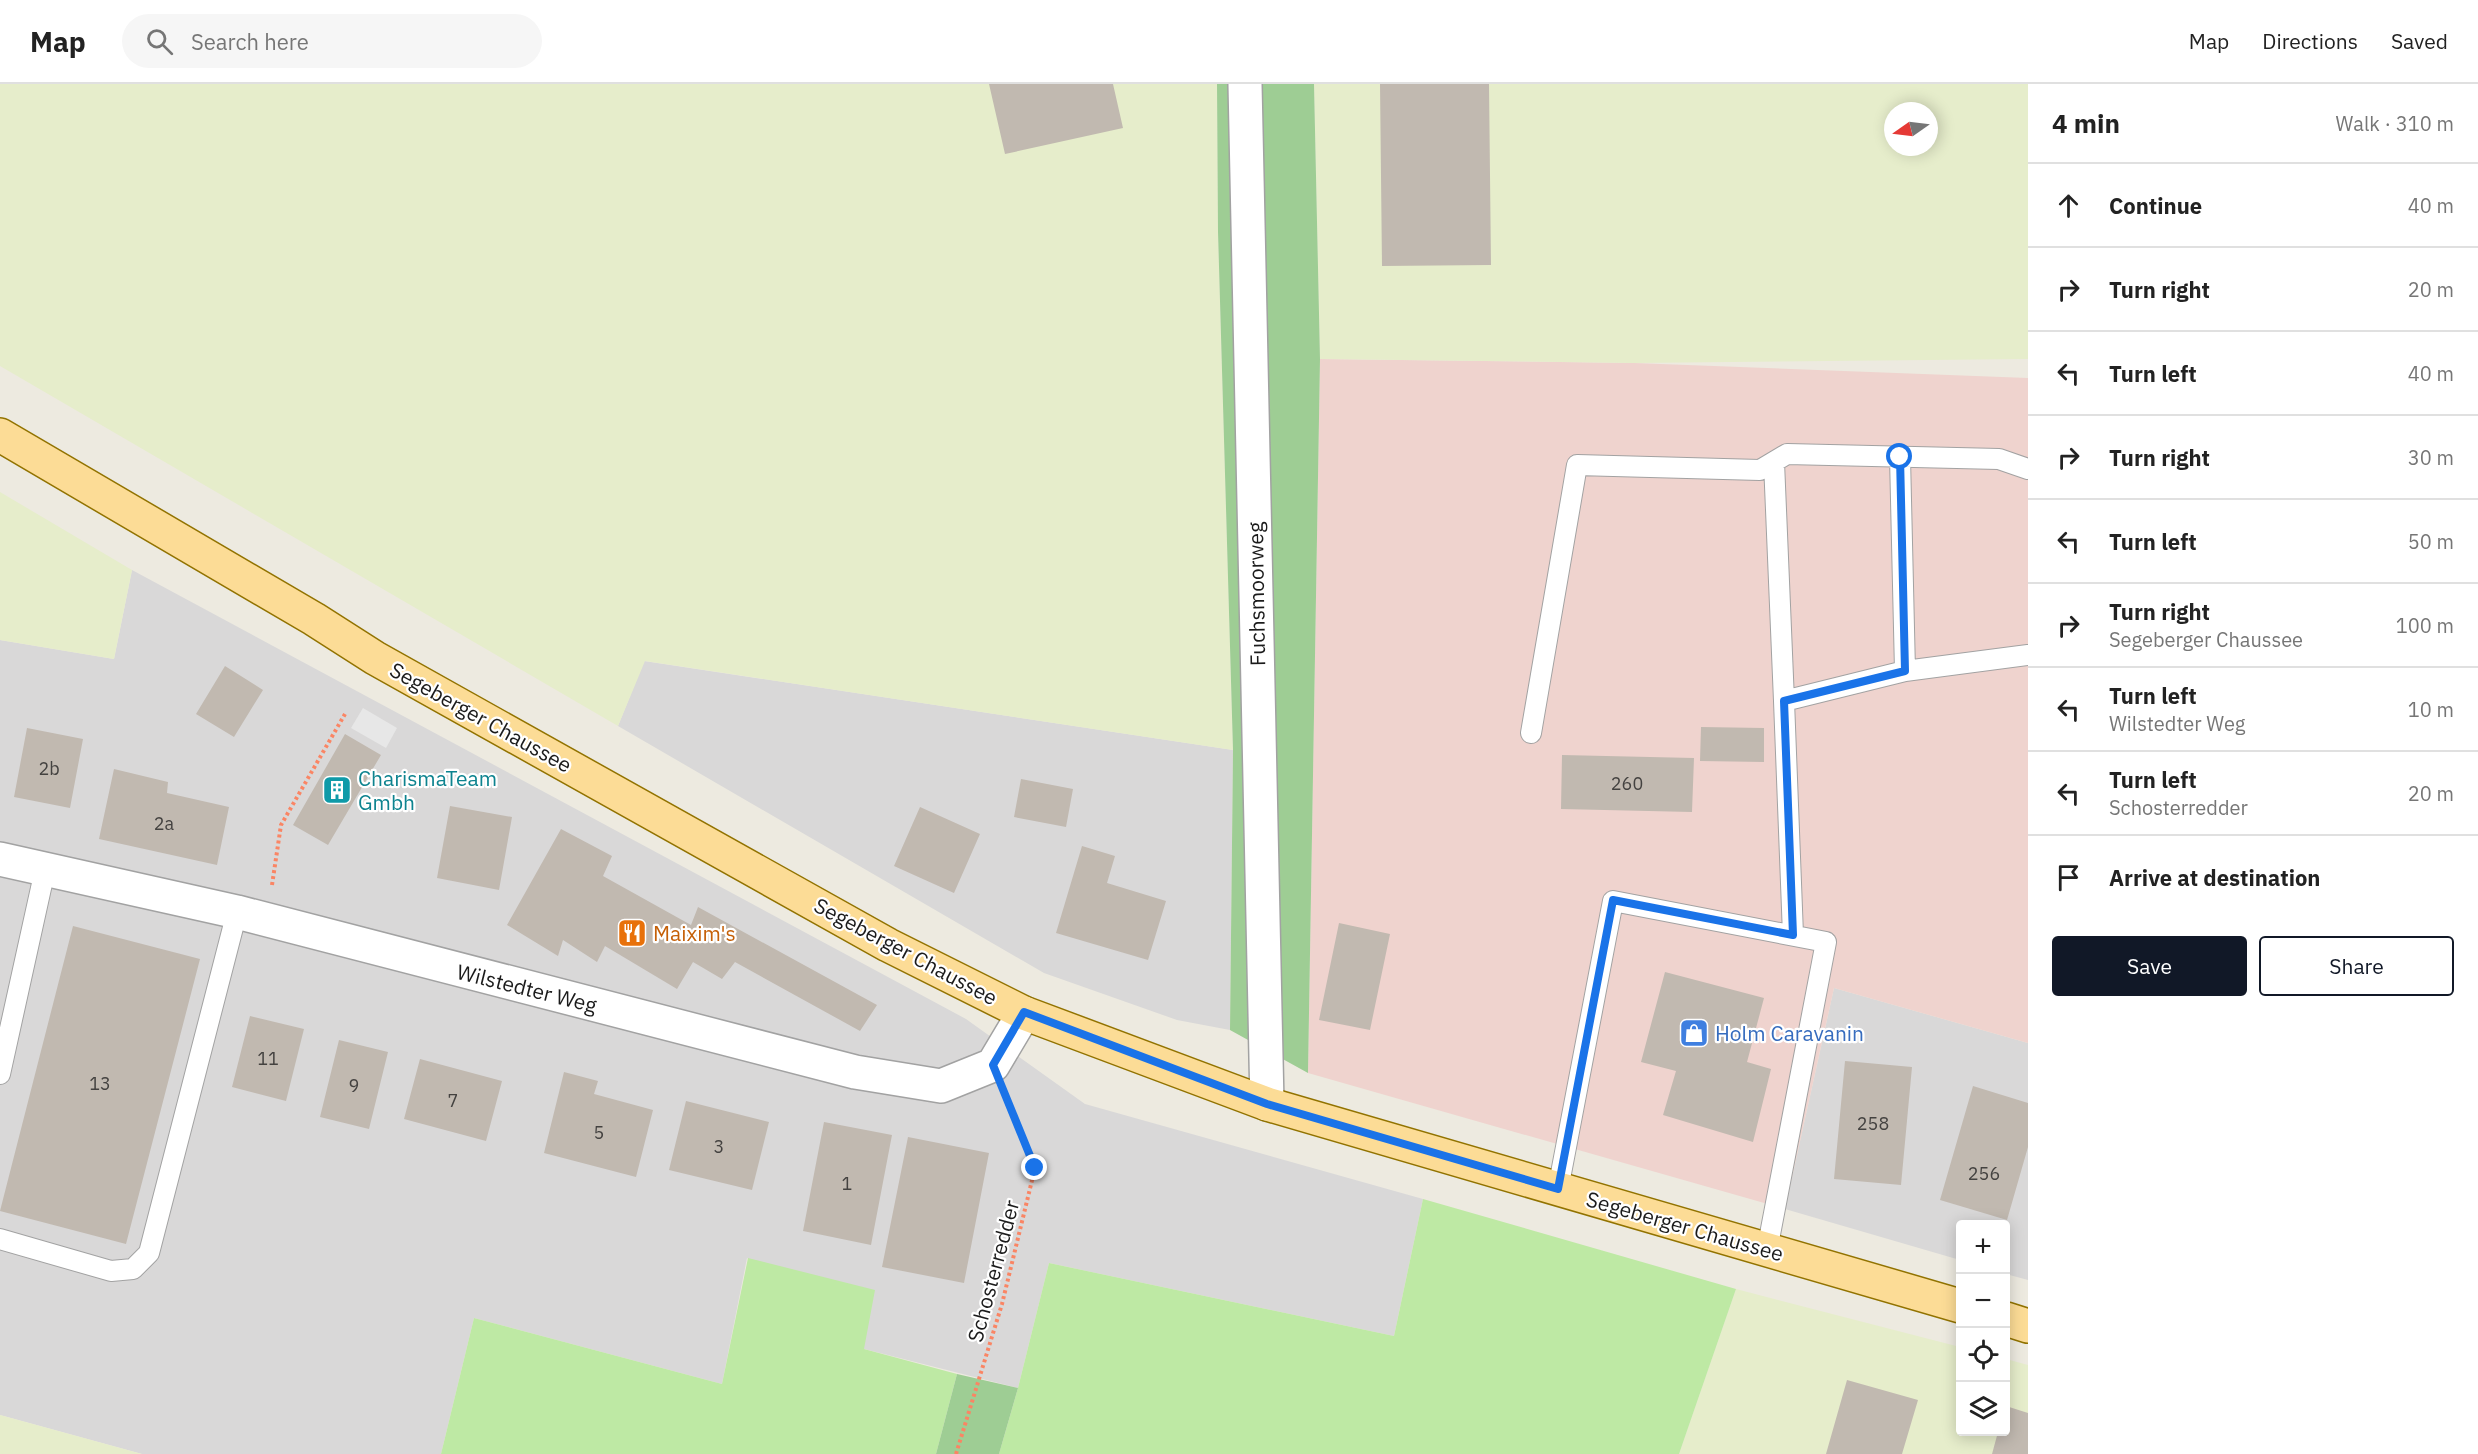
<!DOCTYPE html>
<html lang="en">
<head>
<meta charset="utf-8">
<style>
  body { margin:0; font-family:"IBM Plex Sans",sans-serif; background:#f6f6f6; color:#222 }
  .controls { position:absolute; right:18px; bottom:18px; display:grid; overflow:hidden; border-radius:6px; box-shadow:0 3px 15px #0003 }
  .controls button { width:54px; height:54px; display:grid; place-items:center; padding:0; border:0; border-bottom:2px solid #e0e0e0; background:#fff; color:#222; font:30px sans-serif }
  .compass { position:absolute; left:1884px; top:18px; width:54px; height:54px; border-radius:50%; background:#fff; box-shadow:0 3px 15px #0003; rotate:256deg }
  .stop { position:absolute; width:18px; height:18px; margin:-14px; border:4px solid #1a73e8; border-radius:50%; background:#fff }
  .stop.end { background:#1a73e8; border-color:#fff; box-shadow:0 2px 6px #0008 }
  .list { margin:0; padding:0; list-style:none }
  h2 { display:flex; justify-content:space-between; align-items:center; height:78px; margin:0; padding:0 24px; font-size:26px }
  h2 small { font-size:20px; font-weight:400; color:#767676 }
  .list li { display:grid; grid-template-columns:39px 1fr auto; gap:18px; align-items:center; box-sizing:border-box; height:84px; padding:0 24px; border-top:2px solid #e0e0e0 }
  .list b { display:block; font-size:22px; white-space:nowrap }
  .list p { margin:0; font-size:20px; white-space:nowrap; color:#767676 }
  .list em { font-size:20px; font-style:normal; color:#767676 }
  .actions { display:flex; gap:12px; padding:18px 24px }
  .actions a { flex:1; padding:14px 0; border:2px solid #111827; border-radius:6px; text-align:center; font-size:21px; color:#111827 }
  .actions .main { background:#111827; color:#fff }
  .icon { flex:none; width:33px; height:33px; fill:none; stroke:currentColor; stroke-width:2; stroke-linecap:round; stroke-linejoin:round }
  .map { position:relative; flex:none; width:2028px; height:1370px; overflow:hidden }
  header { display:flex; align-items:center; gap:36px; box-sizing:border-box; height:84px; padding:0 30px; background:#fff; border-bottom:2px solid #e0e0e0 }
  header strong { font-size:28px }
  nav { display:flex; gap:33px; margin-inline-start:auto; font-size:21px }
  .search { width:420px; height:54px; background:#f6f6f6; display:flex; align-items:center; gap:15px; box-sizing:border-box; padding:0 21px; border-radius:33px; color:#767676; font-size:22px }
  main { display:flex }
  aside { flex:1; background:#fff }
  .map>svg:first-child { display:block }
  .residential { fill:#d9d8d8 }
  .commercial { fill:#efd3ce }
  .farmland { fill:#e6edcb; fill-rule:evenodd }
  .grass { fill:#bee9a4 }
  .forest { fill:#9ecd94 }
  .parking { fill:#e7e7e7 }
  .building { fill:#c1b9b0 }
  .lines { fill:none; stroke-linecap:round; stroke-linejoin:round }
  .lane-casing { stroke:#a2a2a2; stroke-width:22 }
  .street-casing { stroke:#a2a2a2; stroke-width:36 }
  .primary-casing { stroke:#927300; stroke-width:36 }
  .path { stroke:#fa8564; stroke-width:4; stroke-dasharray:3 3; stroke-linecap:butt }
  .lane { stroke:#fff; stroke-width:20 }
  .street { stroke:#fff; stroke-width:33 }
  .primary { stroke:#fcdc96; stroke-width:33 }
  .route { stroke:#1a73e8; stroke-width:8 }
  .labels { text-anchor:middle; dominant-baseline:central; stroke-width:4.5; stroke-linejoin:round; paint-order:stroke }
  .number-label { font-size:18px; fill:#444240 }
  .street-label { font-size:21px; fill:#1b1b1b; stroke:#fff }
  .culture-label { font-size:21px; fill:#0d838f; stroke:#fff; text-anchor:start }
  .food-label { font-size:21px; fill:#c56008; stroke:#fff; text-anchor:start }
  .shop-label { font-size:21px; fill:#366cbe; stroke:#fff; text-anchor:start }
</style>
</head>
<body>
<header>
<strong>Map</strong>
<div class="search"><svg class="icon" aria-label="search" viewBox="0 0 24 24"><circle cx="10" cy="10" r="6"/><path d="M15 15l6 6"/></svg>Search here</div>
<nav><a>Map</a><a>Directions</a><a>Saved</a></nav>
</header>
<main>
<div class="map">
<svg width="2028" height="1370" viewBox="0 0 2028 1370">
  <rect width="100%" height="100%" fill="#edeae0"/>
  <path class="residential" d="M 132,486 L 966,935 L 1085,1020 L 1423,1115 L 1394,1252 L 1049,1179 L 1018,1304 L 864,1265 L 747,1174 L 722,1300 L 474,1234 L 441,1370 L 142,1370 L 0,1331 L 0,556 L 114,575 Z
    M 644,577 L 1233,666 L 1230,946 L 1177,936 L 1044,889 L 618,642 Z
    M 1834,904 L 2028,959 L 2028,1196 L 2006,1190 L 2006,1140 L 1960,1140 L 1960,1176 L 1785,1125 Z"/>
  <path class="commercial" d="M 1320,275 L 1634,279 L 2028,294 L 2028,959 L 1834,904 L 1785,1125 L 1308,989 Z"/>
  <path class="farmland" d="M 0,0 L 1217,0 L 1218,148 L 1233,666 L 645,577 L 618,642 L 0,282 Z
    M 1314,0 L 2028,0 L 2028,275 L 1634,279 L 1320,275 ZM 1893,27 L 1929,27 L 1929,63 L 1893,63 Z
    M 0,408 L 132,486 L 114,575 L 0,556 Z
    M 1736,1205 L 1960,1263 L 1960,1348 L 2006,1348 L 2006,1275 L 2028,1281 L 2028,1370 L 1679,1370 Z
    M 0,1331 L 142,1370 L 0,1370 Z"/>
  <path class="grass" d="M 1423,1115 L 1736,1205 L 1679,1370 L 999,1370 L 1018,1304 L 1049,1179 L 1394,1252 Z
    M 748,1174 L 875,1206 L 864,1265 L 957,1290 L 936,1370 L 441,1370 L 474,1234 L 722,1300 Z"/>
  <path class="forest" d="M 1217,0 L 1314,0 L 1320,275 L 1308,989 L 1230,946 L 1233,666 L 1218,148 Z
    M 957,1290 L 1018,1304 L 999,1370 L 936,1370 Z"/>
  <path class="parking" d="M 363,624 L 397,644 L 386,664 L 351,644 Z"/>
  <path class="building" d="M 989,0 L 1113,0 L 1123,44 L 1005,70 Z
    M 1380,0 L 1489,0 L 1491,181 L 1382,182 Z
    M 225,582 L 263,606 L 234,653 L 196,630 Z
    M 1701,643 L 1764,644 L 1764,678 L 1700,677 Z
    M 27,644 L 83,655 L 70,724 L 14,713 Z
    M 345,650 L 381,671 L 328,761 L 293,741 Z
    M 1562,671 L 1694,674 L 1692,728 L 1561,725 Z
    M 114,685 L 168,698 L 167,709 L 229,723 L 217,781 L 99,755 Z
    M 1021,695 L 1073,705 L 1066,743 L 1014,733 Z
    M 450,722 L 512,733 L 499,806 L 437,794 Z
    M 920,723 L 980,750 L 954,809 L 894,782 Z
    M 561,745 L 612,772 L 603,792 L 691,841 L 698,823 L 877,921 L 860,947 L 735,878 L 722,895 L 693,878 L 677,905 L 605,862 L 597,878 L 563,856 L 558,872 L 507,841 Z
    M 1082,762 L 1115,772 L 1107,799 L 1166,817 L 1148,876 L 1056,849 Z
    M 1339,839 L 1390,850 L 1370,946 L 1319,936 Z
    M 73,842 L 200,875 L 126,1160 L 0,1127 Z
    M 1665,888 L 1764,914 L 1747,978 L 1771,985 L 1753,1058 L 1663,1031 L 1676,987 L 1641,978 Z
    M 250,932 L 304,945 L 286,1017 L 232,1003 Z
    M 339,956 L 388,968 L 369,1045 L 320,1033 Z
    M 420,975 L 502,997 L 486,1057 L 404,1035 Z
    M 1845,977 L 1912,983 L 1901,1101 L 1834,1095 Z
    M 564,988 L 598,997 L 594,1010 L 653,1026 L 636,1093 L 544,1069 Z
    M 1973,1002 L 2028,1019 L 2028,1063 L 2007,1136 L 1940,1116 Z
    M 686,1017 L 769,1038 L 752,1106 L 669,1086 Z
    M 824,1038 L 892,1051 L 871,1161 L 803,1147 Z
    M 908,1053 L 989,1069 L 964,1199 L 882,1183 Z
    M 1847,1296 L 1918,1316 L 1902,1370 L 1826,1370 Z
    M 2006,1322 L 2028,1329 L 2028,1370 L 1992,1370 L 1998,1348 L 2006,1348 Z"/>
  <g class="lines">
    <g class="lane-casing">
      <path id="lane" d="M 1900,373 L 1905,587
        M 1774,378 L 1784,617
        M 1531,649 L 1577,381 L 1760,386 L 1787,370 L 1999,375 L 2028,385
        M 1793,851 L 1784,617 L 1905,587 L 2028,571
        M 0,990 L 45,786
        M 1558,1105 L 1613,817 L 1826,858 L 1767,1166
        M 0,1155 L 111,1187 L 133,1185 L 149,1169 L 237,828"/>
    </g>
    <g class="street-casing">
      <path id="street" d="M 1245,0 L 1267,1020
        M 0,775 L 237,828 L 855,988 L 941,1002 L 993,981 L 1024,929"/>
    </g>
    <g class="primary-casing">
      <path id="primary" d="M 0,351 L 314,535 L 375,574 L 888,861 L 1024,929 L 1267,1020 L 1960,1222
        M 2006,1235 L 2028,1242"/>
    </g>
    <path class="path" d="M 272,801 L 281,741 L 345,630
      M 956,1370 L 1002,1220 L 1035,1084 L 1007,1015"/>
    <use href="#lane" class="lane"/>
    <use href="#street" class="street"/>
    <use href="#primary" class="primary"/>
  </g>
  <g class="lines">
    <path class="route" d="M 1035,1084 L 993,981 L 1024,928 L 1267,1020 L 1558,1105 L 1613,816 L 1793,851 L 1784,617 L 1905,587 L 1900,373"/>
  </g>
  <defs>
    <g id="building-square" transform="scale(1.5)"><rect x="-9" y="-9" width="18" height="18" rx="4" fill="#0f9aa8" stroke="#fff"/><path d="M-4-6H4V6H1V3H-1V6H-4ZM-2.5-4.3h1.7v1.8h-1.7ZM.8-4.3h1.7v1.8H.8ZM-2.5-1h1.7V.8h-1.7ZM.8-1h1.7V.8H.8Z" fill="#fff"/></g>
    <g id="restaurant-square" transform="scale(1.5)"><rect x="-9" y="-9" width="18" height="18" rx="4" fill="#e8710a" stroke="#fff"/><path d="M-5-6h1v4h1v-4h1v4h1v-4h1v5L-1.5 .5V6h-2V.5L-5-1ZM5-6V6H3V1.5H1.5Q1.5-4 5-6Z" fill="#fff"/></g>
    <g id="shop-square" transform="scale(1.5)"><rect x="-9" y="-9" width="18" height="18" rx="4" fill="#3f7fe0" stroke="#fff"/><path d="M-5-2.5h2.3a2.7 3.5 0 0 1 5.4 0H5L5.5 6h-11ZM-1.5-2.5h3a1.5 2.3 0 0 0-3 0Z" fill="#fff"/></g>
  </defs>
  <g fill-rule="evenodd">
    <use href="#building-square" x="337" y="706"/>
    <use href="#restaurant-square" x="632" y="849"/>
    <use href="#shop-square" x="1694" y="949"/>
  </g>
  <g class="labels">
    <g class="number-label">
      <text x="49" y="684">2b</text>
      <text x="1627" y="699">260</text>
      <text x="164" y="739">2a</text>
      <text x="268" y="974">11</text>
      <text x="100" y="999">13</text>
      <text x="354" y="1001">9</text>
      <text x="453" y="1016">7</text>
      <text x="1873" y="1039">258</text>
      <text x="599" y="1048">5</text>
      <text x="719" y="1062">3</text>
      <text x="1984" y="1089">256</text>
      <text x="847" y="1099">1</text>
    </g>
    <g class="street-label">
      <text transform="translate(1256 510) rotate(-91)">Fuchsmoorweg</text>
      <text transform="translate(481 633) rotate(29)">Segeberger Chaussee</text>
      <text transform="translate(906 867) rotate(28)">Segeberger Chaussee</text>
      <text transform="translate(527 904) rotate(14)">Wilstedter Weg</text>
      <text transform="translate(1685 1142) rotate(16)">Segeberger Chaussee</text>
      <text transform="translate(993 1187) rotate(-75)">Schosterredder</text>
    </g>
    <g class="culture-label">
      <text x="358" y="694">CharismaTeam<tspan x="358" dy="24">Gmbh</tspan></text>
    </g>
    <g class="food-label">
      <text x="653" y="849">Maixim's</text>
    </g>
    <g class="shop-label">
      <text x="1715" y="949">Holm Caravanin</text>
    </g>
  </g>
</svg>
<div class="controls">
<button>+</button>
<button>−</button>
<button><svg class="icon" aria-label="locate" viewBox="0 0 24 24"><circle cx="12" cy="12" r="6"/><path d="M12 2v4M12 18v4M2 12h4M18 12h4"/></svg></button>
<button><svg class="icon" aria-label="layers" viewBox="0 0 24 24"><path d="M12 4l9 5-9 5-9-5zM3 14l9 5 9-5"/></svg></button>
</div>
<svg class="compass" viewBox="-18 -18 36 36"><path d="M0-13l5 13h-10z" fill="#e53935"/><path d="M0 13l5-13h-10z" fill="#767676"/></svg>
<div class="stop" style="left:1900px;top:373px"></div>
<div class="stop end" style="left:1035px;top:1084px"></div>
</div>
<aside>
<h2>4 min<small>Walk · 310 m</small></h2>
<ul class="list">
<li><svg class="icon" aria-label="ahead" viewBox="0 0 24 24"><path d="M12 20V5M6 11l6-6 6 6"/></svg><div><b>Continue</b></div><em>40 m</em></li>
<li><svg class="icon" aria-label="right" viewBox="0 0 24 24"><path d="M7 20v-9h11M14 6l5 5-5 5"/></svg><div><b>Turn right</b></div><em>20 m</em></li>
<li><svg class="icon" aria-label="left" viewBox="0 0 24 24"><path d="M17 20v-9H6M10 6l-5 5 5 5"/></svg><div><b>Turn left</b></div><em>40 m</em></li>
<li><svg class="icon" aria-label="right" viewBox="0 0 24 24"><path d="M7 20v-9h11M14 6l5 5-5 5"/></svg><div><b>Turn right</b></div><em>30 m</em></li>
<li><svg class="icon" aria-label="left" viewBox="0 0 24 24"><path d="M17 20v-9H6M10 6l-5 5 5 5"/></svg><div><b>Turn left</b></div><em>50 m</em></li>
<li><svg class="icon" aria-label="right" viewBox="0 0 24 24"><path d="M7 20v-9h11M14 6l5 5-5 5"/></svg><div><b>Turn right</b><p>Segeberger Chaussee</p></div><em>100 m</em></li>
<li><svg class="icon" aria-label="left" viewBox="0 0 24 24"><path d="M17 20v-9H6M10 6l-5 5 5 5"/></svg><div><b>Turn left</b><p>Wilstedter Weg</p></div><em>10 m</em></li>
<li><svg class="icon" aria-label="left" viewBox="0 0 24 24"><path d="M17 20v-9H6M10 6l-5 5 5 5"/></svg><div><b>Turn left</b><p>Schosterredder</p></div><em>20 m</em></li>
<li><svg class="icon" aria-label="arrive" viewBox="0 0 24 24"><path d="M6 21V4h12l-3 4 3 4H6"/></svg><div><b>Arrive at destination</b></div></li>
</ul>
<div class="actions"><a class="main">Save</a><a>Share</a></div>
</aside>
</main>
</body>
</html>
